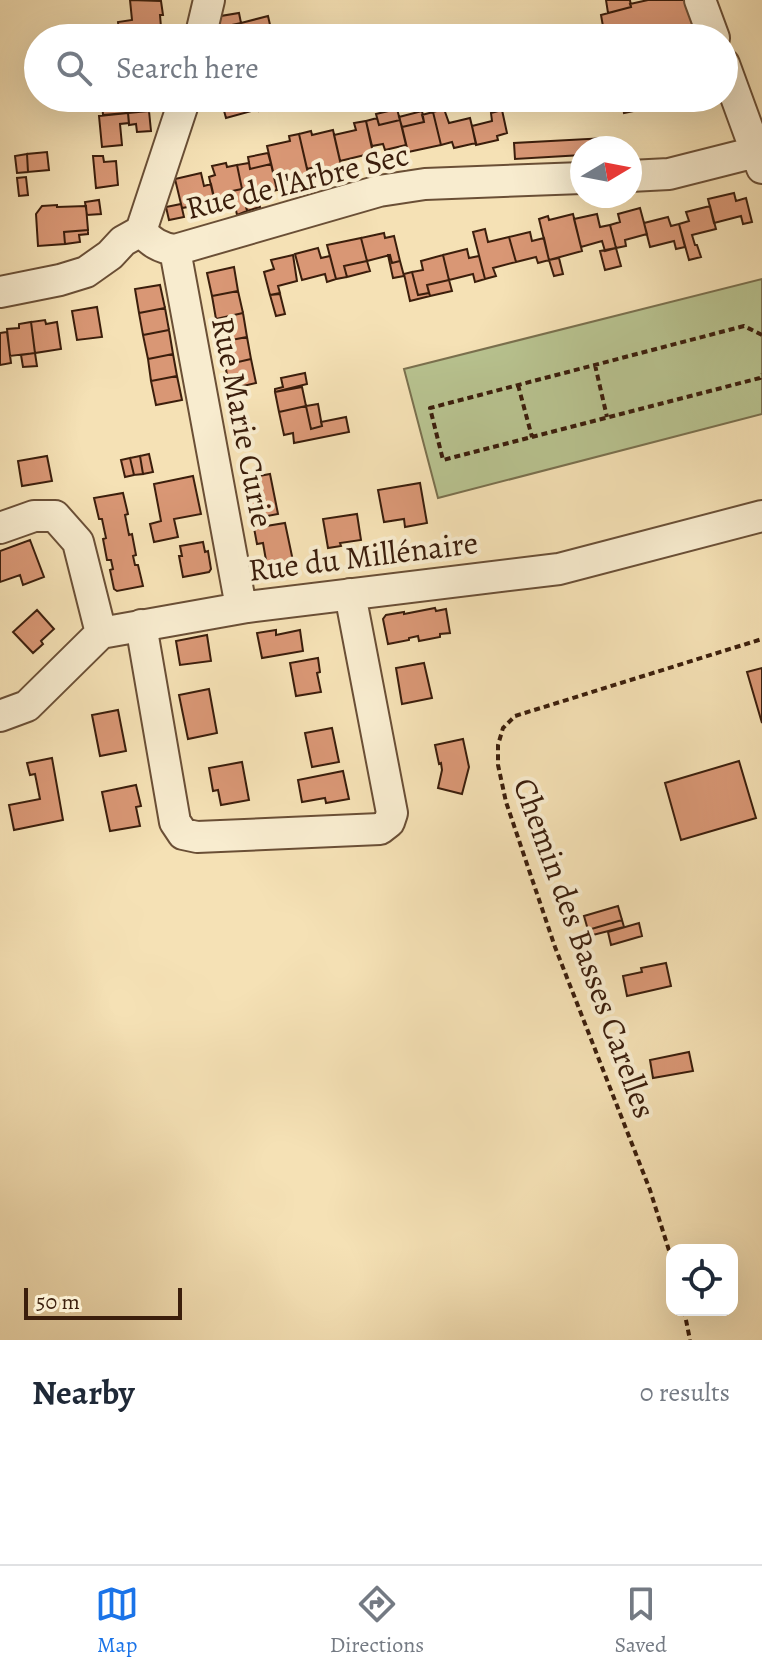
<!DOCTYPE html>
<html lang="en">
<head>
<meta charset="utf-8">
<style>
  body { margin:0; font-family:Alegreya,serif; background:#f6f6f7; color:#1f2937 }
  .controls { position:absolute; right:24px; bottom:24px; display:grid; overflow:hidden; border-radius:16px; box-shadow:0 8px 32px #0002 }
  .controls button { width:72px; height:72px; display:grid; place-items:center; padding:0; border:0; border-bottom:2px solid #e0e1e3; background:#fff; color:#1f2937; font:40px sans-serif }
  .compass { position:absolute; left:570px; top:136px; width:72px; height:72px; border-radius:50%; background:#fff; box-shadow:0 8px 32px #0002; rotate:80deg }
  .scale { position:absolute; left:24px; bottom:20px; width:158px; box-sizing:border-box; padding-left:8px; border:4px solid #3b1e0c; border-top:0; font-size:22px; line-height:28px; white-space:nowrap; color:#3b1e0c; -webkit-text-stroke:6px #f8eccf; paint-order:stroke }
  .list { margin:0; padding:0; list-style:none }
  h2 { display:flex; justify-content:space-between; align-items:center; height:104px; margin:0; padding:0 32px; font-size:34px }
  h2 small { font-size:26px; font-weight:400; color:#747a83 }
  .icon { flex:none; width:44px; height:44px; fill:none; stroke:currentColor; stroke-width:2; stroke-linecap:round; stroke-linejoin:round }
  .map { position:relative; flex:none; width:762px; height:1340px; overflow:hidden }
  .search { position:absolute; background:#fff; box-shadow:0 8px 32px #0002; left:24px; right:24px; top:24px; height:88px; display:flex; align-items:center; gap:20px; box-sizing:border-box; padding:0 28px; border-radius:44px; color:#747a83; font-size:30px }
  .sheet { height:224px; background:#fff }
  nav { display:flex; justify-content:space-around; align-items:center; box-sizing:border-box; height:112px; border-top:2px solid #e0e1e3; background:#fff; font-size:22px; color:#747a83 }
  nav a { display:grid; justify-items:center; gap:4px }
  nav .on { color:#1a73e8 }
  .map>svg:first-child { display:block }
  .green { fill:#b8c390; stroke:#7a704e; stroke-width:2 }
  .building { fill:#d99775; stroke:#3b1e0c; stroke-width:2 }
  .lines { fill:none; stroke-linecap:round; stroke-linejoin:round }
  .minor-casing { stroke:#6a4f36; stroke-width:34 }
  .path { stroke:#3b1e0c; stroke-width:4; stroke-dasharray:6 4; stroke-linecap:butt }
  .minor { stroke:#f8eccf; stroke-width:30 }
  .labels { text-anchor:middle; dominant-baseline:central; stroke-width:8; stroke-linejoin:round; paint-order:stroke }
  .street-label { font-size:32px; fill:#3b1e0c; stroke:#f8eccf }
</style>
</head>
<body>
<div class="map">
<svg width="762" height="1340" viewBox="0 0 762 1340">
  <rect width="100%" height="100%" fill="#f5e1b5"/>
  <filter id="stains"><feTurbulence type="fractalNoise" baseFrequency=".0025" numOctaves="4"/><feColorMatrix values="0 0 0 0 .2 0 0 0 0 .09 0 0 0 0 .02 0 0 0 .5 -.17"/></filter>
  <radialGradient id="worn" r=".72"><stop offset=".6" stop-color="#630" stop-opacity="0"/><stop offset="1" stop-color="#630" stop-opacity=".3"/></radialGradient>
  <path class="green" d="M 762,279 L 762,414 L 438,498 L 404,369 Z"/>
  <path class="building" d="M 130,0 L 161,1 L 163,15 L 160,15 L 161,27 L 119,32 L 118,22 L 132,20 Z
    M 606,0 L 630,0 L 631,7 L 608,13 Z
    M 648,0 L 686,0 L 697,32 L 672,38 L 637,38 L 636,36 L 605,38 L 601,15 L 631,7 L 630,4 Z
    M 239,13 L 241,23 L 218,28 L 221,16 Z
    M 268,16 L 273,38 L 244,38 L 241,23 Z
    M 170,25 L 171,31 L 140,34 L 139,29 Z
    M 171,31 L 171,38 L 137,38 L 140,38 L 140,34 Z
    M 121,98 L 147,98 L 149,111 L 103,115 L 102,101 Z
    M 256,98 L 290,98 L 291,103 L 259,111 Z
    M 256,98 L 259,109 L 226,118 L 223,107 Z
    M 621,98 L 695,98 L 624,113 Z
    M 397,109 L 400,120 L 379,125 L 376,114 Z
    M 444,109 L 449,123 L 470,118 L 476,143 L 454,148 L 452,142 L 441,145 L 433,112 Z
    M 502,110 L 507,133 L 497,136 L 498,140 L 476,145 L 472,126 L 492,121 L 491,113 Z
    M 149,111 L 151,131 L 137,132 L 136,124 L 129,125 L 128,113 Z
    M 422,111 L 424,122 L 402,127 L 399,117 Z
    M 433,112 L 441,145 L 408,152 L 402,127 L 424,122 L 422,115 Z
    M 128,113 L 129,123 L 120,124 L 122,145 L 102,147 L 99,116 Z
    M 377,118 L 379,125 L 400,120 L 406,145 L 385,150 L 383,144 L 372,146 L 366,121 Z
    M 366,121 L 373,153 L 340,161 L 334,135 L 356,130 L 354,123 Z
    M 333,130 L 342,169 L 320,174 L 319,166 L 307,169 L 299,134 L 311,131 L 312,135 Z
    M 299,134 L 309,177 L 276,184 L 267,146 L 290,141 L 289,136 Z
    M 606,138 L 606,148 L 582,148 L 582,155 L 515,159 L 514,143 Z
    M 47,152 L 49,170 L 28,172 L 27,154 Z
    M 268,153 L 271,164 L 250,169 L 248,157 Z
    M 27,154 L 28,172 L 17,173 L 15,156 Z
    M 93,156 L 103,156 L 104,162 L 116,161 L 118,185 L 96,188 Z
    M 226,163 L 227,167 L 237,165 L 242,189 L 232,191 L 234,198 L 215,203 L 209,177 L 215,175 L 212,166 Z
    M 249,163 L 250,169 L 271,164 L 277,190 L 256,195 L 254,186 L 242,189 L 237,165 Z
    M 201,173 L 204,186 L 211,184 L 217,210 L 191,216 L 188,207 L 182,208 L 175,179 Z
    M 26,177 L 28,195 L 19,196 L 17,178 Z
    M 254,186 L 260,207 L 247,211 L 242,189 Z
    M 242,189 L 247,211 L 237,215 L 232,191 Z
    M 734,193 L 736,201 L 746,198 L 752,222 L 743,224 L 741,216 L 714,223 L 708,199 Z
    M 99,200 L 101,214 L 87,215 L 85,202 Z
    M 181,204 L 184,217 L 169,220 L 166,207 Z
    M 57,205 L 57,207 L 86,206 L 88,230 L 64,232 L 65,244 L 38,246 L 36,214 L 42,206 Z
    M 710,206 L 716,229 L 692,235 L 695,245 L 697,245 L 701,257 L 689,260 L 679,224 L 689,221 L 686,212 Z
    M 640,208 L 647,234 L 625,240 L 626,246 L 616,248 L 610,225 L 620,222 L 618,214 Z
    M 573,214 L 582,251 L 549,260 L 539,219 L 548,216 L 549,220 Z
    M 597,214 L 600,227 L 610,225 L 616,248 L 605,251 L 602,241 L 581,247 L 574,219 Z
    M 668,217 L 671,226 L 679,224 L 685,247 L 676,249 L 674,241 L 650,247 L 644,223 Z
    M 485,229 L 488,242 L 509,237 L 516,262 L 493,268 L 496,276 L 485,279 L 473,232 Z
    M 88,230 L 88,234 L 79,235 L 80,242 L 65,244 L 64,232 Z
    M 530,232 L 532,241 L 544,238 L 549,260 L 538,263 L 536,257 L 516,262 L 509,237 Z
    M 384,233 L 385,238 L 394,236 L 400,261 L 392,263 L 390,255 L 367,261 L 361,238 Z
    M 361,238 L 367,261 L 344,266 L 347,277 L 336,279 L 327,245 Z
    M 318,248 L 321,258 L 330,256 L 336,279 L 327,282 L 325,274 L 302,280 L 295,254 Z
    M 616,248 L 621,266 L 605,270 L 600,251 Z
    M 467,249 L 469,258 L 479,256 L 485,279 L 475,282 L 473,274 L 449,280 L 443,255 Z
    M 293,255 L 297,281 L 278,286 L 280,293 L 270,295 L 264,272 L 274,269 L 271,260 Z
    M 388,255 L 390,255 L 392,263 L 400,261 L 404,276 L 393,278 Z
    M 443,255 L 449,280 L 427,285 L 429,293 L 418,295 L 412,272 L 423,270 L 421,261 Z
    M 559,258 L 563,274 L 554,276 L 549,260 Z
    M 367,261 L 370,271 L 347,277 L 344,266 Z
    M 234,267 L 238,291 L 212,296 L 207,273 Z
    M 412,272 L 418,295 L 429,293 L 430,296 L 410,301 L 404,274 Z
    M 449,280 L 452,291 L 430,296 L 427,285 Z
    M 160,285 L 165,308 L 139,313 L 135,289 Z
    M 238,291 L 243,313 L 216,319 L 212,296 Z
    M 280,294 L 285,314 L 276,316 L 270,295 Z
    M 97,307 L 102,337 L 77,340 L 72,311 Z
    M 165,308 L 169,330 L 143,335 L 139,313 Z
    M 243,313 L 247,337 L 221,342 L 216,319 Z
    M 45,320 L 46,324 L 57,322 L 61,349 L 35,353 L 31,322 Z
    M 31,322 L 35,353 L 10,356 L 7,329 L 19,328 L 19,324 Z
    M 169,330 L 173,354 L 148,359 L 143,335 Z
    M 7,332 L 11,363 L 0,365 L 0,333 Z
    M 247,337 L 251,359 L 225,365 L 221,342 Z
    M 35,353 L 37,366 L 23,367 L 21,355 Z
    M 173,354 L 177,376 L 151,381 L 148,359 Z
    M 251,359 L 256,383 L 230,389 L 225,365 Z
    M 305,373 L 307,384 L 275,392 L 275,389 L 283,387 L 281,378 Z
    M 177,376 L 182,400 L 156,405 L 151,381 Z
    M 302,387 L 306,406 L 279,412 L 275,392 Z
    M 318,404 L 322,426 L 311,429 L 306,406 Z
    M 306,406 L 311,429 L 322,426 L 321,422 L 346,417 L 349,432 L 294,443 L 293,433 L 284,435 L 279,412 Z
    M 149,454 L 153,472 L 143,474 L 140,456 Z
    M 47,456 L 52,481 L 22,486 L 18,461 Z
    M 140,456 L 143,474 L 134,475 L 130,458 Z
    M 130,458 L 134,475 L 125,477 L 121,460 Z
    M 270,474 L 278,514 L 251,519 L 244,479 Z
    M 193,476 L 201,514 L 174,519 L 178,537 L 154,542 L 150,524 L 161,521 L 154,484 Z
    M 420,483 L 427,523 L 405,527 L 404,519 L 384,522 L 378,490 Z
    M 123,493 L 128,514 L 125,515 L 129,535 L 132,534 L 136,555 L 133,556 L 135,565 L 138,565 L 143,586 L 117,591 L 114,589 L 110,570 L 113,569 L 111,560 L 107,560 L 103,539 L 106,538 L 102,519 L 99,519 L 94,498 Z
    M 357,514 L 361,540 L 340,543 L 341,546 L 328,548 L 323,519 Z
    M 285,523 L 293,561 L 267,566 L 263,543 L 257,544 L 254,528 Z
    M 30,540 L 44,577 L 23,585 L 20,575 L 0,582 L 0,551 Z
    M 203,542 L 205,552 L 208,551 L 211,569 L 209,572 L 183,577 L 179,556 L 182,556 L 180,546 Z
    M 435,608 L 436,611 L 446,609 L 450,633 L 440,634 L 440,637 L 419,641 L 418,636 L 409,638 L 409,640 L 388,644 L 383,619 L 386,615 L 404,612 L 404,614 Z
    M 37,610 L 54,629 L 41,641 L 43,644 L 33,653 L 13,632 Z
    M 276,630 L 276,635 L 300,630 L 303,651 L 262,658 L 257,633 Z
    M 207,635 L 211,661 L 180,665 L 176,641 Z
    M 318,658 L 320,672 L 317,673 L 321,692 L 296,696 L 290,663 Z
    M 424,663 L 432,698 L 402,704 L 396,668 Z
    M 762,668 L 762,723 L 747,672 Z
    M 209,689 L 217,733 L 188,739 L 179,695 Z
    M 118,710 L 126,751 L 100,756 L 92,715 Z
    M 332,728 L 339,762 L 312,767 L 305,733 Z
    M 463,739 L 469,767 L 462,794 L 438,788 L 442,770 L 441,763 L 439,764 L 435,745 Z
    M 52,758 L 63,820 L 14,830 L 9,805 L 40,799 L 35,774 L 30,775 L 27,763 Z
    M 739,761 L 756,818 L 681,840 L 665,783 Z
    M 242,762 L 249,800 L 221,805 L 218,790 L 213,791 L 209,768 Z
    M 343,771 L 349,799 L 326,803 L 325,798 L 302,802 L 298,780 Z
    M 136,785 L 141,806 L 136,807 L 140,826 L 110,831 L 102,792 Z
    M 618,906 L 622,920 L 588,930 L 584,916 Z
    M 622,920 L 624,927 L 589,936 L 588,930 Z
    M 639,923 L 642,936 L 611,945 L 608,932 Z
    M 666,963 L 671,986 L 627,996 L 623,976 L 642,972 L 641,968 Z
    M 689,1052 L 693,1071 L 653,1078 L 650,1060 Z"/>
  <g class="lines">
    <g class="minor-casing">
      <path id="minor" d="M 700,0 L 714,38
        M 200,38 L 209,0
        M 724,64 L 762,168
        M 630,176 L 669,174 L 756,152
        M 141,231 C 151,242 160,248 175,250 L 379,191 L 425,184 L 582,178
        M 175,250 L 241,607
        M 0,292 L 60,280 L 86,272 L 110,255 L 123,241 L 141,231 L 185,98
        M 0,528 L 34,516 L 55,516 L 78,542 L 101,633
        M 141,625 L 175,822 L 183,834 L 197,837 L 380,829 L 389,822 L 392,813 L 350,594
        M 0,716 L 27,706 L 101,633 L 247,607 L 559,569 L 762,516"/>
    </g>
    <path class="path" d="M 762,335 L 744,326 L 430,408 L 443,460 L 760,378 L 762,374
      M 595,365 L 607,417
      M 518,385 L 532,437
      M 672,1260 L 650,1190 L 555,947 L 506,802 L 498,765 L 498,745 L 503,728 L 515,716 L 762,639
      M 684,1310 L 690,1340"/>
    <use href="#minor" class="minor"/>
  </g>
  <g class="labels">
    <g class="street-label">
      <text transform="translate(297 181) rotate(-14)">Rue de l'Arbre Sec</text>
      <text transform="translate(243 422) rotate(79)">Rue Marie Curie</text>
      <text transform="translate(363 556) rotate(-7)">Rue du Millénaire</text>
      <text transform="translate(585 948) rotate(70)">Chemin des Basses Carelles</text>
    </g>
  </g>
  <rect width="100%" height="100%" filter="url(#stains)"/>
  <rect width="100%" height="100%" fill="url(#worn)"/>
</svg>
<div class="controls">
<button><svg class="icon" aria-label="locate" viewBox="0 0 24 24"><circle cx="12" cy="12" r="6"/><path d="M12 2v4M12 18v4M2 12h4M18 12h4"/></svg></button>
</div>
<svg class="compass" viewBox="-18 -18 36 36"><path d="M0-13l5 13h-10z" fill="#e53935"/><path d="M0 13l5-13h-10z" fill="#747a83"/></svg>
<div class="scale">50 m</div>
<div class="search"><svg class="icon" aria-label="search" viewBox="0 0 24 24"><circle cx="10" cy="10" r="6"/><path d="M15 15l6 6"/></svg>Search here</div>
</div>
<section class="sheet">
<h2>Nearby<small>0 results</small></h2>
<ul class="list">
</ul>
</section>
<nav>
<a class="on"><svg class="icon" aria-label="map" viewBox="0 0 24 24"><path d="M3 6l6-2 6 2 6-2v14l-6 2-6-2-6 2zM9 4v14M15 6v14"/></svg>Map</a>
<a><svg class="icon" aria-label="directions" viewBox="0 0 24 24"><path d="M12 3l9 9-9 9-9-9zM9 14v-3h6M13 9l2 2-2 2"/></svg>Directions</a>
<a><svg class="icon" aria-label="saved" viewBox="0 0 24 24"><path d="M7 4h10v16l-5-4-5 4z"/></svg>Saved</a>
</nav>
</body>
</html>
